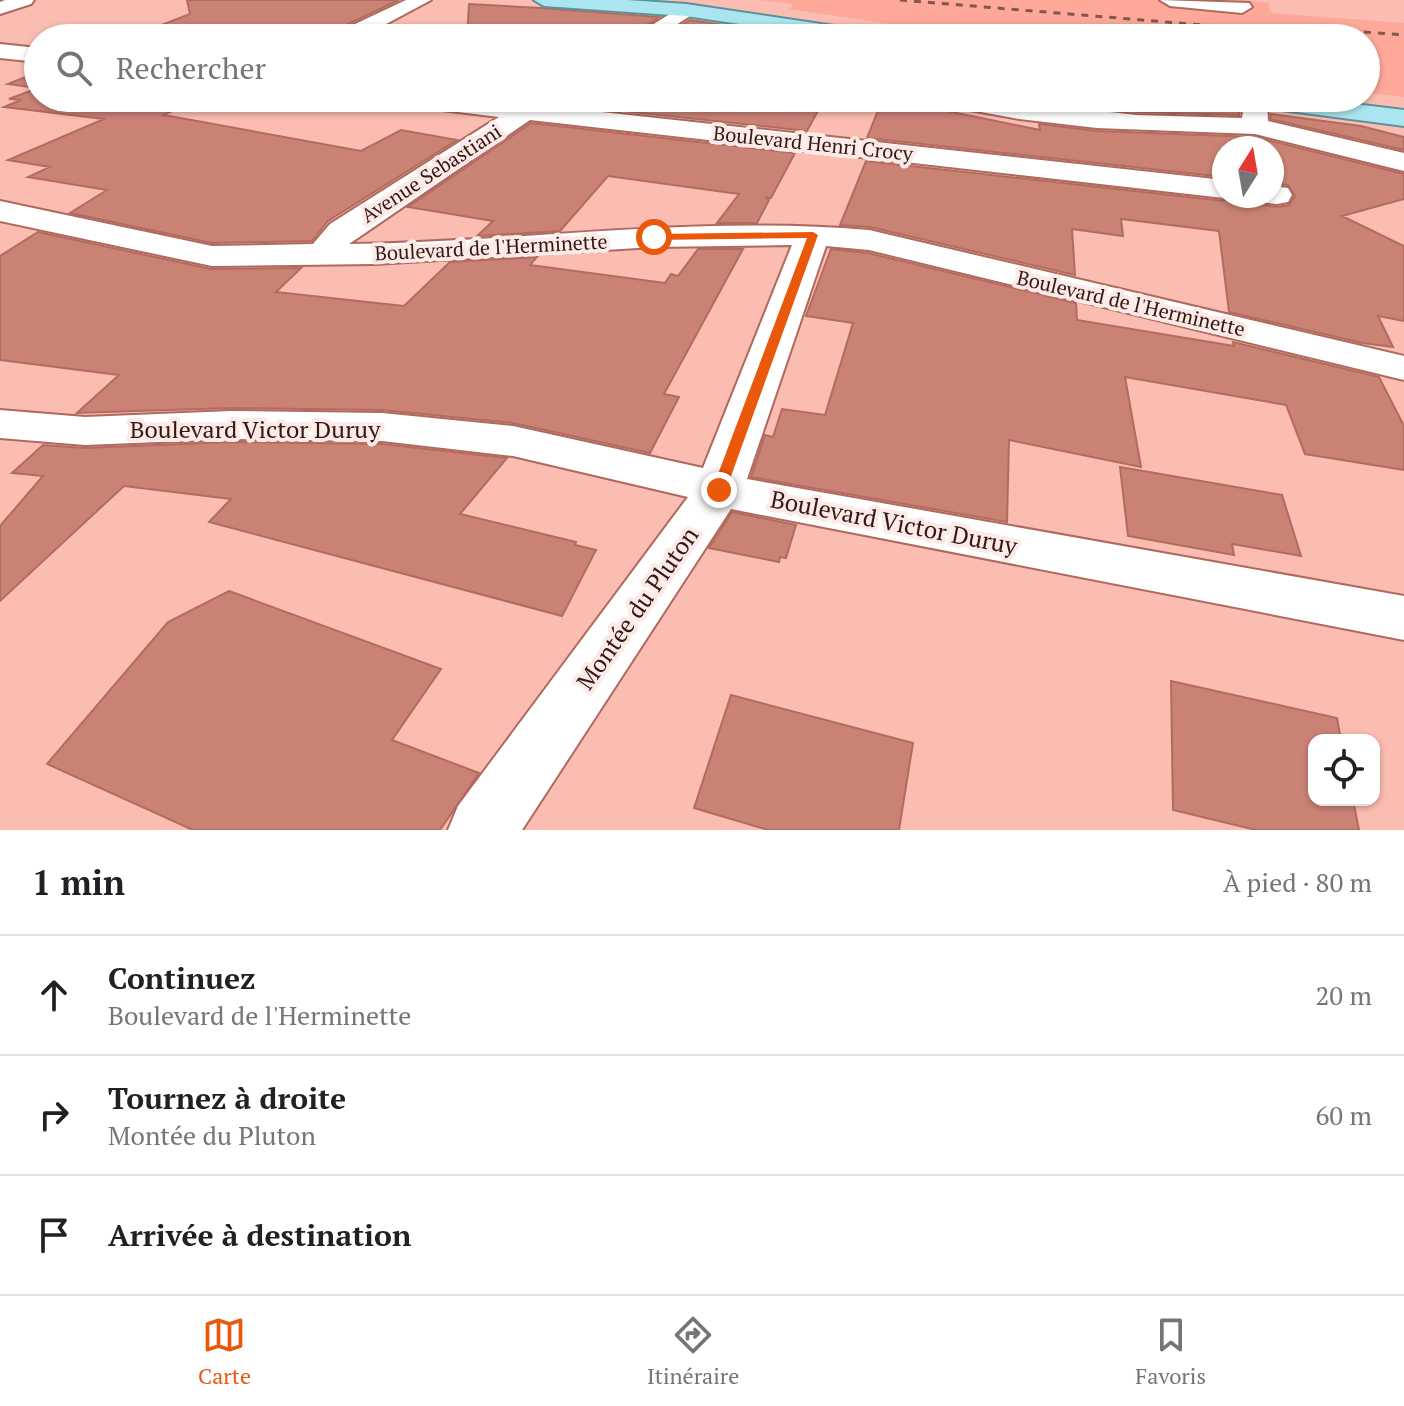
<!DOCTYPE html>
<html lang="fr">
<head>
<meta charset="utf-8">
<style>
  body { margin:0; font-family:"PT Serif",serif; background:#f6f6f6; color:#202124 }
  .controls { position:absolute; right:24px; bottom:24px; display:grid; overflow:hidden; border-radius:16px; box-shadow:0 2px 6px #0004 }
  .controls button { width:72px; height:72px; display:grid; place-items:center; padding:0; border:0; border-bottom:2px solid #e0e0e0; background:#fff; color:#202124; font:40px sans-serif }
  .compass { position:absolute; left:1212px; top:136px; width:72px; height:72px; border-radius:50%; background:#fff; box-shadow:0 2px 6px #0004; rotate:11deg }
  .stop { position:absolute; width:24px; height:24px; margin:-18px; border:6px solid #ea580c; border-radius:50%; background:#fff }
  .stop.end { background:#ea580c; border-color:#fff; box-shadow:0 2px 8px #0008 }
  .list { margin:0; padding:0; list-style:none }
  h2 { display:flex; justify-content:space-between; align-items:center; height:104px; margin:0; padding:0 32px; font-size:34px }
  h2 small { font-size:26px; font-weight:400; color:#757577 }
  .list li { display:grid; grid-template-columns:52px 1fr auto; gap:24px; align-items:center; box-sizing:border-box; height:120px; padding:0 32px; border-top:2px solid #e0e0e0 }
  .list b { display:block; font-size:30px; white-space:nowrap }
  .list p { margin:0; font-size:26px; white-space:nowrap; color:#757577 }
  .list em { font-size:26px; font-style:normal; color:#757577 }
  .icon { flex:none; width:44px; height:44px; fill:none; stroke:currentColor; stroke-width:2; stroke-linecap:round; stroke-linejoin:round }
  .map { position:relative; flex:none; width:1404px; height:830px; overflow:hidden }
  .search { position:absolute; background:#fff; box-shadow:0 2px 6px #0004; left:24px; right:24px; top:24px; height:88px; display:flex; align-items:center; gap:20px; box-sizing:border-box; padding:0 28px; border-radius:44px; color:#757577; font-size:30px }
  .sheet { height:464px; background:#fff }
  nav { display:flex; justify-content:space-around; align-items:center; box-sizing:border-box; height:112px; border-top:2px solid #e0e0e0; background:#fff; font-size:22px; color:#757577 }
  nav a { display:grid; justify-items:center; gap:4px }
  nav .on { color:#ea580c }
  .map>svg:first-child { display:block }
  .built { fill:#fda899 }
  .building { fill:#ca8275; stroke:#b26c5f; stroke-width:2 }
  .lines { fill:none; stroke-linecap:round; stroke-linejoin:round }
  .minor-casing { stroke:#af695d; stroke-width:4 }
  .major-casing { stroke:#5d929c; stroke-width:4 }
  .path { stroke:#94675f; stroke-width:2; stroke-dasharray:2 3; stroke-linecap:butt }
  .minor { fill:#fff; fill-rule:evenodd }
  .major { fill:#abe5ef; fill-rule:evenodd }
  .rail { stroke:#815750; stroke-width:3; stroke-dasharray:7 7; stroke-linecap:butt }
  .route { fill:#ea580c }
  .labels { text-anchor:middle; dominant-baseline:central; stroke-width:8; stroke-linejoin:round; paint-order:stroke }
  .far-street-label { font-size:20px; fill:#341813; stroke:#fbeae7 }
  .street-label { font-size:24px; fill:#341813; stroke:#fbeae7 }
</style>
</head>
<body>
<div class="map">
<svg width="1404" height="830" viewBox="0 0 1404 830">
  <rect width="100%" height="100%" fill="#fbbcb1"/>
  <path class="built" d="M 760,0 L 1245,0 L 1268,3 L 1270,13 L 1404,23 L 1404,97 L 1366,93 L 1366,38 L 987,38 L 789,9 L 794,4 Z"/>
  <path class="building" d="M 187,0 L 399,0 L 335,30 L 326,38 L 128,38 L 190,14 Z
    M 469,4 L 541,8 L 659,17 L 628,38 L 467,38 Z
    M 690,20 L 811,38 L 662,38 Z
    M 38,72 L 38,98 L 199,98 L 164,115 L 361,151 L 401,130 L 457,140 L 328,221 L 312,241 L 212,243 L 70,213 L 107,190 L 28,177 L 50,167 L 8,160 L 104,119 L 4,107 L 21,100 L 9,99 L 38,88 L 8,84 Z
    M 546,98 L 825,98 L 807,131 L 549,103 Z
    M 883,98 L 1040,130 L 1039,124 L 1097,131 L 1255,137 L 1404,174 L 1404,199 L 1342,216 L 1404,246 L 1404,321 L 1378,316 L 1393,347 L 1362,343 L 1229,312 L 1219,231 L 1121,219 L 1123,236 L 1072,229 L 1075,275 L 870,227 L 840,225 L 866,161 L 1224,201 L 1236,196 L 1254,196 L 1261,205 L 1277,207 L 1289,205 L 1295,196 L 1288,185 L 1272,183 L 1272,148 L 1224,148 L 1224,177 L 867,138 Z
    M 1032,98 L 1169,98 L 1240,109 L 1239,115 L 1137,112 L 1033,101 Z
    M 1271,114 L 1361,126 L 1404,137 L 1404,150 L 1271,119 Z
    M 531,123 L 795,153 L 771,198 L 765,197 L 769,200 L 757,223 L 717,223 L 739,194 L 608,176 L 560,231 L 477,236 L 493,221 L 408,207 Z
    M 38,232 L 211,269 L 301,268 L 276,292 L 404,306 L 450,262 L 537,257 L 530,265 L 665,283 L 671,274 L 678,276 L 698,249 L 743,249 L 664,394 L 679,397 L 650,453 L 513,423 L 382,410 L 231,408 L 77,413 L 119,375 L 0,360 L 0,256 Z
    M 831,249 L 868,253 L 1076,303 L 1077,320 L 1234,346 L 1233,342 L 1379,377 L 1404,426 L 1404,470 L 1305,454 L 1286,405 L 1125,377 L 1141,467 L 1009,440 L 1007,522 L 751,477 L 765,435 L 773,437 L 782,409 L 825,415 L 853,323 L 806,316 Z
    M 231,442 L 382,444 L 507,458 L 460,514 L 576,542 L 575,545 L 596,550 L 562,616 L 209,522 L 231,499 L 124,486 L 0,601 L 0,526 L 43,476 L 12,473 L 43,445 L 85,448 Z
    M 1120,467 L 1282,495 L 1301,556 L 1232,544 L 1234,555 L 1128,536 Z
    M 732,512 L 796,525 L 786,558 L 780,557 L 779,562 L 709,548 Z
    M 229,591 L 441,669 L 392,740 L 479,773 L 440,830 L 193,830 L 47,764 L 168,622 Z
    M 1171,681 L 1337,718 L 1341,740 L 1314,740 L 1314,800 L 1353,800 L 1359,830 L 1256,830 L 1173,810 Z
    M 731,695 L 913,743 L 899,830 L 768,830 L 694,808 Z"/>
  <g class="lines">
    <g class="minor-casing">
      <path id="minor" d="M 5,0 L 34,0 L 31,4 L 0,14 L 0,2 Z
        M 406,0 L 431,0 L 360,38 L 333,38 L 336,33 Z
        M 1160,0 L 1249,3 L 1252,7 L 1242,13 L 1170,6 Z
        M 686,4 L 696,10 L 693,14 L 656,38 L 631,38 Z
        M 0,44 L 38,48 L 38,62 L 0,58 Z
        M 389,98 L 470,98 L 520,103 L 533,98 L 544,100 L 547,106 L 1224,180 L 1224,196 L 1233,196 L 1224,198 L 530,120 L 349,244 C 522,242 695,215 869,230 L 1404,356 L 1404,380 L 869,250 L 826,246 L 747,479 L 1404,596 L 1404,640 L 731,509 L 522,830 L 448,830 L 458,806 L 688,497 L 513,456 L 382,441 L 231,439 L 85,445 L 0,438 L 0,410 L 85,417 L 231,411 L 382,413 L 513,426 L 703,468 L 792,245 L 654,247 L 375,264 L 212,266 L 0,221 L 0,201 L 212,246 L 313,244 L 330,224 L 499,117 L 401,105 L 392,103 Z
        M 930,98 L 981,98 L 1137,115 L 1242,118 L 1245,98 L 1267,98 L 1268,121 L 1404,153 L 1404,171 L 1255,134 L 1097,128 L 1019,119 L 942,105 L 933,103 Z
        M 1272,186 L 1288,188 L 1292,195 L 1288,202 L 1277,204 L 1261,202 L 1257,196 L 1272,196 Z"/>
    </g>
    <g class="major-casing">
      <path id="major" d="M 534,0 L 627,0 L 686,4 L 875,32 L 886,38 L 833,38 L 686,16 L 544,6 Z
        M 1232,98 L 1305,98 L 1404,110 L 1404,126 L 1244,105 L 1235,103 Z"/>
    </g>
    <path class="path" d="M 916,31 L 962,38"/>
    <use href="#minor" class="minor"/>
    <use href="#major" class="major"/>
    <path class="rail" d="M 900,0 L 1360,38
      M 1350,31 L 1404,35"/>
  </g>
  <path class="route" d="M 813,232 L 818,235 L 726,490 L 719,494 L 714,493 L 712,490 L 807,238 L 654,240 L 649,237 L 654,234 Z"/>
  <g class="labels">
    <g class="far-street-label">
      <text transform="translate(813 143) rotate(6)">Boulevard Henri Crocy</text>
      <text transform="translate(431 173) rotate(-33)">Avenue Sebastiani</text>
      <text transform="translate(491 247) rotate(-3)">Boulevard de l'Herminette</text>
      <text transform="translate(1131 303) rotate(13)">Boulevard de l'Herminette</text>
    </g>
    <g class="street-label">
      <text x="255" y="429">Boulevard Victor Duruy</text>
      <text transform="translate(894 522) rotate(11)">Boulevard Victor Duruy</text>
      <text transform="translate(637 608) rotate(-55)">Montée du Pluton</text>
    </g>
  </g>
</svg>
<div class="controls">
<button><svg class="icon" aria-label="locate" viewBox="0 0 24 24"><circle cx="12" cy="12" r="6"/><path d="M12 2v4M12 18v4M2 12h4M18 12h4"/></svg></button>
</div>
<svg class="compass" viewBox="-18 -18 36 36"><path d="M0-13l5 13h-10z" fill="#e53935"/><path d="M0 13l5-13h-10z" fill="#757577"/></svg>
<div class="stop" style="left:654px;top:237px"></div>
<div class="stop end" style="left:719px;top:490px"></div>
<div class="search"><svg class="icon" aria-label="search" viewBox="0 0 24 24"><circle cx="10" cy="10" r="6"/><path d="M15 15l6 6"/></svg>Rechercher</div>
</div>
<section class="sheet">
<h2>1 min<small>À pied · 80 m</small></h2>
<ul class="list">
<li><svg class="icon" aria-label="ahead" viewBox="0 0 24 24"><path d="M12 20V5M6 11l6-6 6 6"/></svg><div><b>Continuez</b><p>Boulevard de l'Herminette</p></div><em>20 m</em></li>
<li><svg class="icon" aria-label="right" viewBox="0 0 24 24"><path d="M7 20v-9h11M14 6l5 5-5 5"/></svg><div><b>Tournez à droite</b><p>Montée du Pluton</p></div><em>60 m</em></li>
<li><svg class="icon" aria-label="arrive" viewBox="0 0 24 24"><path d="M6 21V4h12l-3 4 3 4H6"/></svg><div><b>Arrivée à destination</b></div></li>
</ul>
</section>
<nav>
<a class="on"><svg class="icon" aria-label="map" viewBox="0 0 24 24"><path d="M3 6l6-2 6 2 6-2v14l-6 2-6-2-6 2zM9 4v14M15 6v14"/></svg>Carte</a>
<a><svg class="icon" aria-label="directions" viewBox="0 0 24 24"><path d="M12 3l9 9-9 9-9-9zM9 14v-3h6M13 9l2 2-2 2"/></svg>Itinéraire</a>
<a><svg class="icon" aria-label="saved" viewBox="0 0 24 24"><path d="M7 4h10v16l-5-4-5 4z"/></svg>Favoris</a>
</nav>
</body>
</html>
